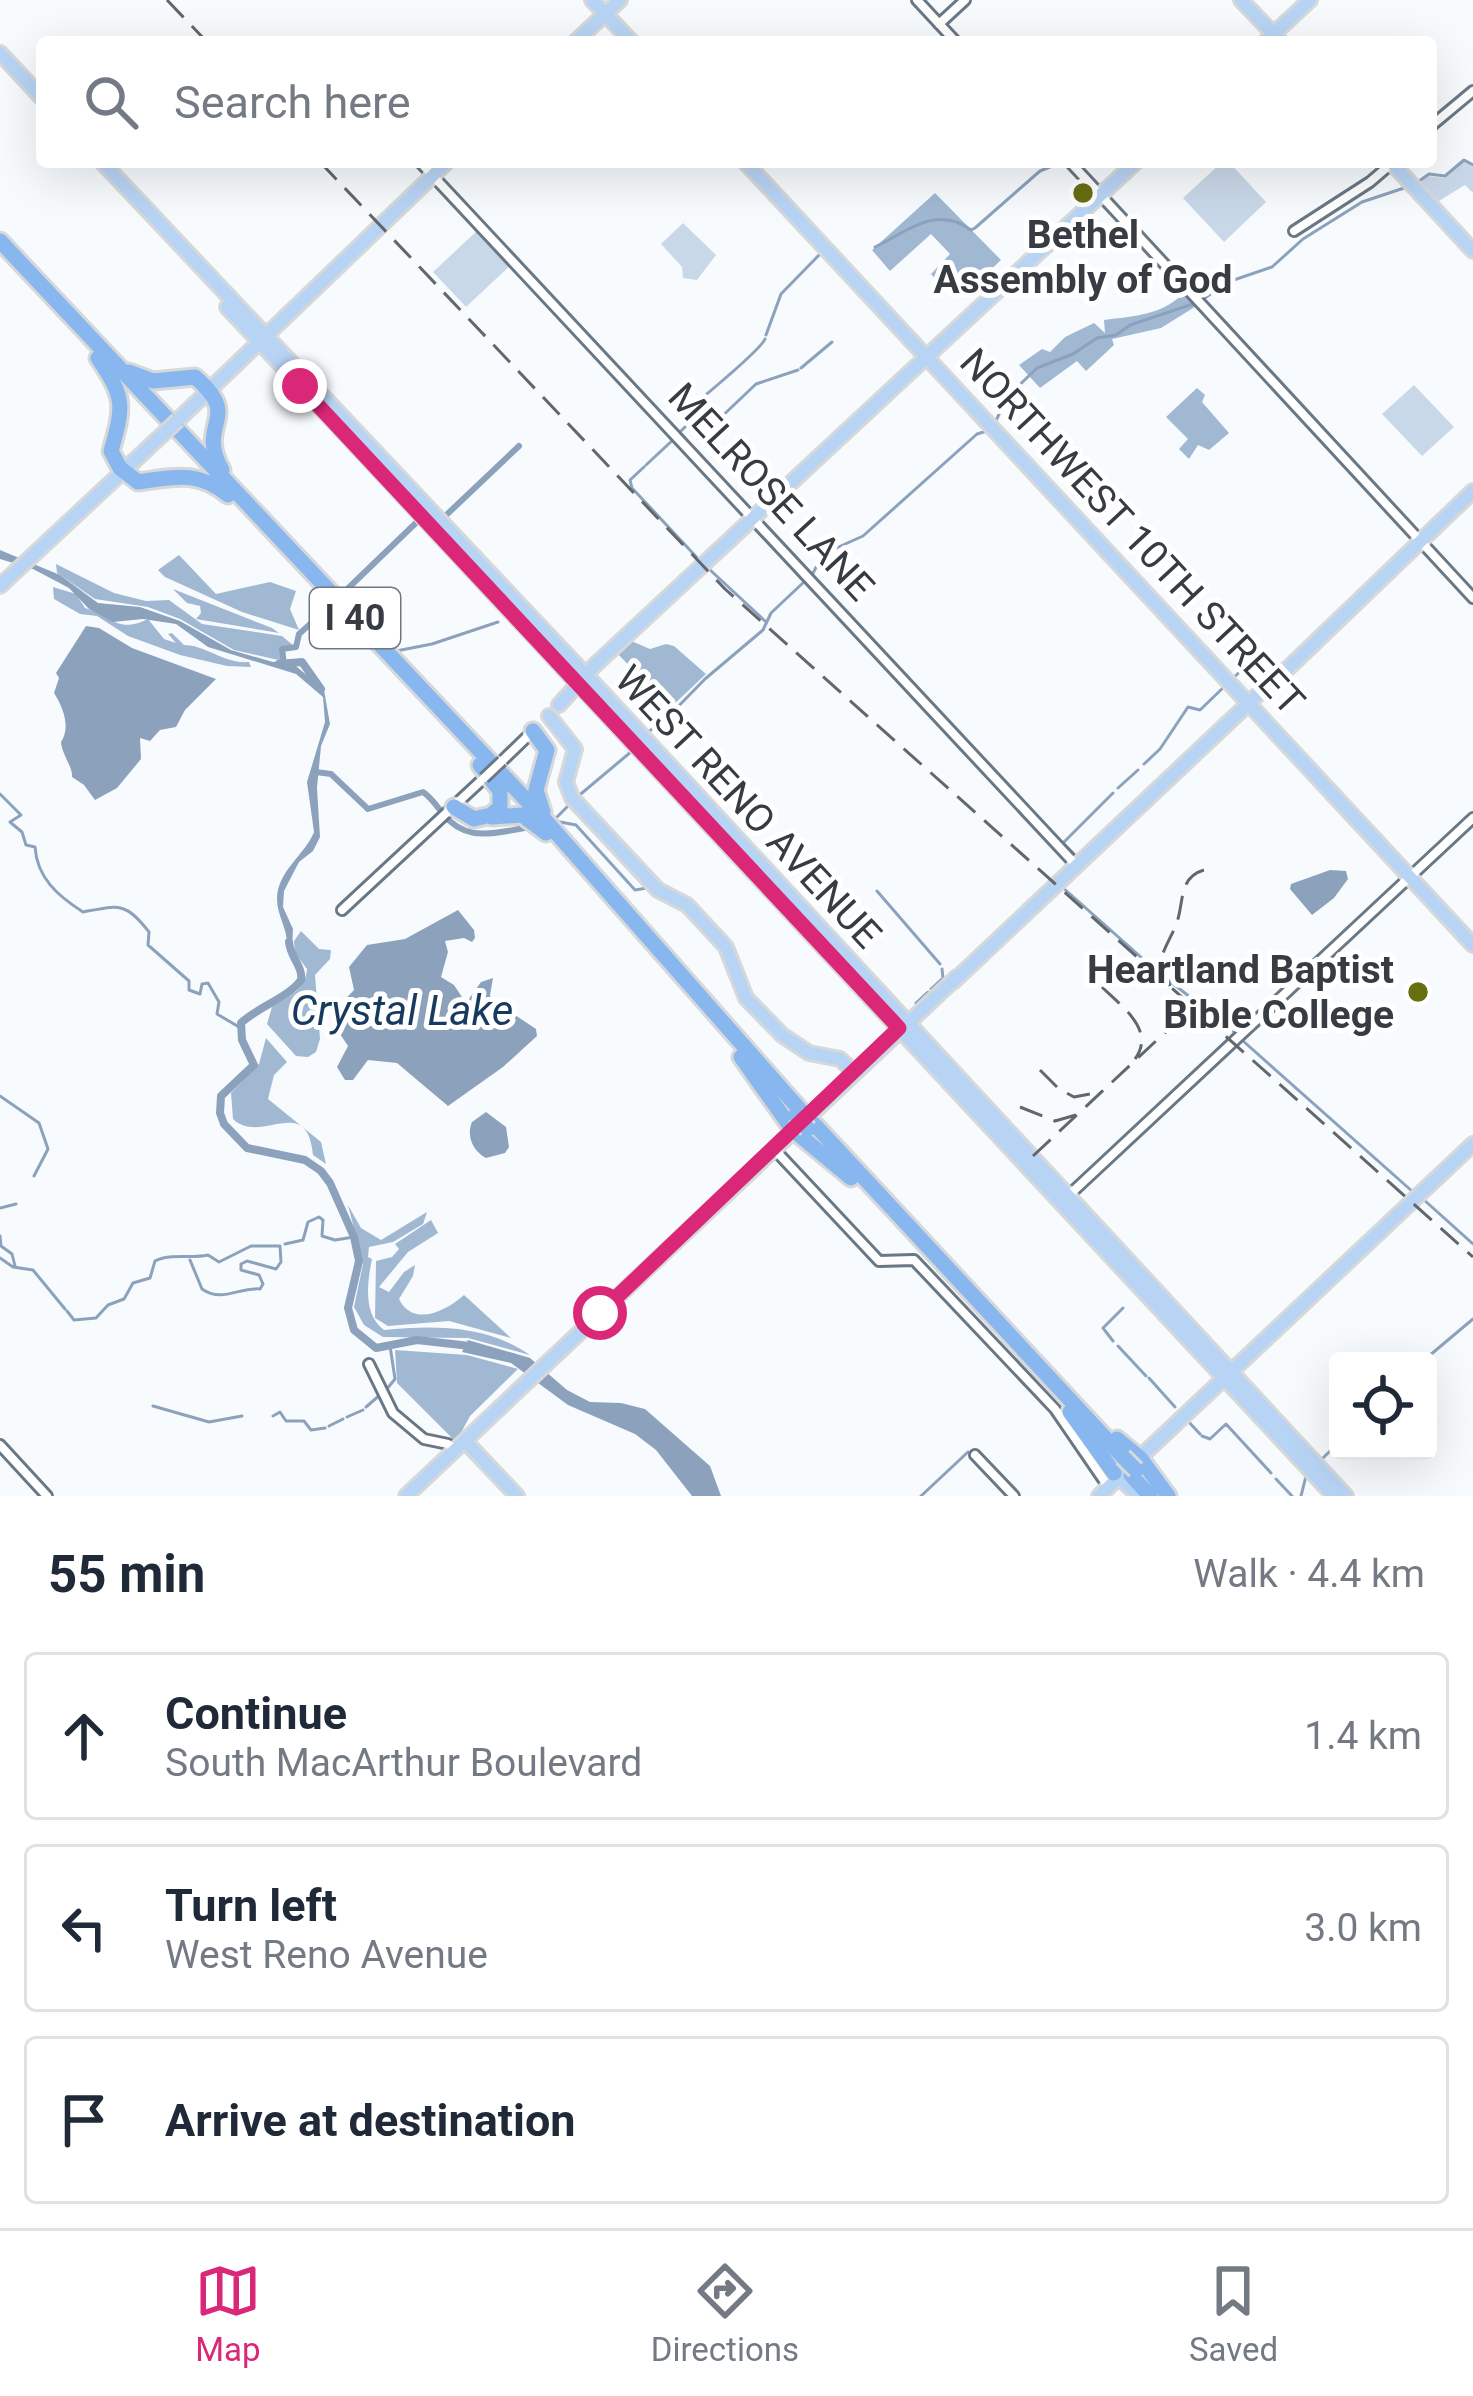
<!DOCTYPE html>
<html lang="en">
<head>
<meta charset="utf-8">
<style>
  body { margin:0; font-family:Roboto,sans-serif; background:#f2f2f3; color:#1f2937 }
  .controls { position:absolute; right:36px; bottom:36px; display:grid; overflow:hidden; border-radius:12px; box-shadow:0 12px 48px #0002 }
  .controls button { width:108px; height:108px; display:grid; place-items:center; padding:0; border:0; border-bottom:3px solid #e0e1e3; background:#fff; color:#1f2937; font:60px sans-serif }
  .stop { position:absolute; width:36px; height:36px; margin:-27px; border:9px solid #db2777; border-radius:50%; background:#fff }
  .stop.end { background:#db2777; border-color:#fff; box-shadow:0 3px 12px #0008 }
  .list { margin:0; padding:0; list-style:none }
  h2 { display:flex; justify-content:space-between; align-items:center; height:156px; margin:0; padding:0 48px; font-size:51px }
  h2 small { font-size:39px; font-weight:400; color:#747a83 }
  .list li { display:grid; grid-template-columns:78px 1fr auto; gap:36px; align-items:center; box-sizing:border-box; height:168px; margin:0 24px 24px; padding:0 24px; border:3px solid #e0e1e3; border-radius:12px }
  .list b { display:block; font-size:45px; white-space:nowrap }
  .list p { margin:0; font-size:39px; white-space:nowrap; color:#747a83 }
  .list em { font-size:39px; font-style:normal; color:#747a83 }
  .icon { flex:none; width:66px; height:66px; fill:none; stroke:currentColor; stroke-width:2; stroke-linecap:round; stroke-linejoin:round }
  .map { position:relative; flex:none; width:1473px; height:1496px; overflow:hidden }
  .search { position:absolute; background:#fff; box-shadow:0 12px 48px #0002; left:36px; right:36px; top:36px; height:132px; display:flex; align-items:center; gap:30px; box-sizing:border-box; padding:0 42px; border-radius:12px; color:#747a83; font-size:45px }
  .sheet { height:732px; background:#fff }
  nav { display:flex; justify-content:space-around; align-items:center; box-sizing:border-box; height:168px; border-top:3px solid #e0e1e3; background:#fff; font-size:33px; color:#747a83 }
  nav a { display:grid; justify-items:center; gap:6px }
  nav .on { color:#db2777 }
  .map>svg:first-child { display:block }
  .green { fill:#c9d8e9 }
  .forest { fill:#a1b8d2 }
  .water { fill:#8ca2bc }
  .lines { fill:none; stroke-linecap:round; stroke-linejoin:round }
  .stream { stroke:#8ca2bc; stroke-width:3 }
  .canal { stroke:#8ca2bc; stroke-width:6 }
  .river { stroke:#8ca2bc; stroke-width:8 }
  .minor-casing { stroke:#6a7785; stroke-width:14 }
  .major-casing { stroke:#d7d8d9; stroke-width:18 }
  .highway-casing { stroke:#d7d8d9; stroke-width:21 }
  .minor { stroke:#fff; stroke-width:8 }
  .major { stroke:#b8d4f5; stroke-width:12 }
  .highway { stroke:#88b7ef; stroke-width:15 }
  .rail { stroke:#61676c; stroke-width:3; stroke-dasharray:24 12; stroke-linecap:butt }
  .minor-bridge-casing { stroke:#6a7785; stroke-width:14; stroke-linecap:butt }
  .major-bridge-casing { stroke:#d7d8d9; stroke-width:18; stroke-linecap:butt }
  .highway-bridge-casing { stroke:#d7d8d9; stroke-width:21; stroke-linecap:butt }
  .minor-bridge { stroke:#fff; stroke-width:8 }
  .major-bridge { stroke:#b8d4f5; stroke-width:12 }
  .highway-bridge { stroke:#88b7ef; stroke-width:15 }
  .route { stroke:#db2777; stroke-width:15 }
  .poi-dot { fill:#686e12; stroke:#fff; stroke-width:4.5 }
  .labels { text-anchor:middle; dominant-baseline:central; stroke-width:10; stroke-linejoin:round; paint-order:stroke }
  .shield { fill:#fff; stroke:#72767b; stroke-width:3 }
  .shield-label { font-size:36px; font-weight:bold; fill:#363c42 }
  .poi-label { font-size:39px; font-weight:bold; fill:#363c42; stroke:#fff }
  .street-label { font-size:39px; fill:#363c42; stroke:#fff }
  .water-label { font-size:42px; font-style:italic; fill:#193a5f; stroke:#fff }
</style>
</head>
<body>
<div class="map">
<svg width="1473" height="1496" viewBox="0 0 1473 1496">
  <rect width="100%" height="100%" fill="#f8fbfe"/>
  <path class="green" d="M 1464,161 L 1473,167 L 1473,193 L 1465,185 L 1434,204 L 1417,185 L 1428,176 L 1445,178 Z
    M 1222,162 L 1229,162 L 1266,202 L 1224,242 L 1183,198 Z
    M 683,223 L 716,255 L 697,280 L 683,278 L 682,267 L 661,244 Z
    M 480,228 L 513,263 L 466,307 L 433,272 Z
    M 1414,385 L 1454,427 L 1422,456 L 1382,414 Z"/>
  <path class="forest" d="M 935,193 L 1001,260 L 973,287 L 960,274 L 945,289 L 931,274 L 950,254 L 931,234 L 890,271 L 872,250 Z
    M 1185,291 L 1198,305 L 1161,328 L 1112,339 L 1114,345 L 1086,371 L 1077,361 L 1040,388 L 1019,365 L 1042,349 L 1050,352 L 1065,337 L 1094,323 L 1105,333 L 1104,320 C 1134,316 1165,315 1185,291 Z
    M 1197,388 L 1205,395 L 1202,402 L 1229,433 L 1209,450 L 1198,445 L 1189,459 L 1179,449 L 1188,439 L 1166,417 Z
    M 179,555 L 216,594 L 270,582 L 296,591 L 290,609 L 299,630 L 242,612 L 165,577 L 158,570 Z
    M 56,564 L 114,593 L 146,601 L 169,600 L 202,624 L 282,636 L 295,647 L 281,648 L 283,661 L 234,650 L 180,619 L 148,607 L 95,599 L 57,573 Z
    M 53,587 L 76,594 L 85,608 C 113,616 117,634 148,619 L 164,639 L 176,643 L 168,634 L 172,633 L 184,645 C 206,645 224,664 249,662 L 251,667 L 227,666 L 180,655 L 128,636 L 97,616 L 80,614 L 54,599 Z
    M 173,589 L 272,628 L 279,633 L 196,619 L 201,613 L 200,606 L 187,603 Z
    M 629,640 L 650,649 L 666,644 L 674,646 L 706,674 L 670,708 L 616,652 Z
    M 301,931 L 319,949 L 331,950 L 330,959 L 315,975 L 320,1039 L 316,1052 L 308,1057 L 296,1056 L 267,1024 L 272,1007 C 288,996 305,992 307,969 L 295,953 L 294,941 Z
    M 266,1038 L 287,1062 L 274,1075 L 268,1099 L 321,1142 L 326,1164 L 313,1155 C 307,1092 261,1146 233,1119 L 231,1093 L 259,1064 Z
    M 348,1205 L 361,1228 L 381,1240 L 427,1212 L 423,1224 L 393,1242 L 369,1247 L 368,1257 L 372,1259 C 367,1283 363,1315 384,1330 C 435,1325 487,1325 530,1355 L 468,1338 L 383,1337 L 364,1325 L 354,1307 L 363,1264 Z
    M 431,1220 L 438,1233 L 408,1252 L 379,1287 L 389,1292 L 404,1272 L 415,1265 L 413,1276 L 399,1299 C 413,1327 445,1312 464,1295 L 511,1338 L 449,1321 L 388,1326 L 375,1318 L 376,1261 L 392,1257 L 399,1249 L 395,1244 Z
    M 395,1350 L 467,1355 L 518,1369 L 470,1416 L 456,1442 L 397,1383 Z"/>
  <path class="water" d="M 0,550 L 60,575 L 98,603 L 140,607 L 180,621 L 231,650 L 273,662 L 289,660 L 324,690 L 330,724 L 321,746 L 317,788 L 320,837 L 313,851 L 299,862 L 284,891 L 283,907 L 293,929 L 292,949 L 287,946 C 288,929 277,916 277,899 C 277,871 305,855 314,832 L 307,782 L 325,722 L 323,697 L 296,674 L 208,647 L 176,624 L 143,619 L 113,622 L 89,609 L 69,588 L 33,569 L 0,559 Z
    M 86,626 L 99,628 L 132,648 L 216,679 L 185,710 L 176,727 L 160,730 L 150,741 L 140,738 L 141,759 L 117,788 L 95,800 L 84,785 L 72,777 C 73,767 62,755 61,742 C 71,727 63,707 54,693 L 59,678 L 56,673 Z
    M 1330,870 L 1346,871 L 1348,879 L 1334,898 L 1312,915 L 1290,889 L 1291,884 Z
    M 458,910 L 474,930 L 475,938 L 472,942 L 464,938 L 445,941 L 448,952 L 441,977 L 454,985 L 466,1003 L 481,982 L 493,978 L 490,995 L 493,1004 L 486,1021 L 515,1015 L 536,1029 L 537,1036 L 503,1067 L 448,1106 L 397,1063 L 368,1060 L 353,1080 L 345,1080 L 337,1067 L 348,1046 L 336,1028 L 333,1012 L 354,990 L 349,967 L 367,945 L 405,939 Z
    M 486,1112 L 506,1127 L 509,1147 L 505,1153 L 486,1158 C 473,1151 466,1136 472,1122 Z
    M 468,1340 L 530,1358 L 567,1390 L 590,1402 L 621,1403 L 645,1409 L 710,1466 L 721,1496 L 692,1496 L 656,1450 L 635,1434 L 568,1405 L 511,1363 L 462,1352 Z"/>
  <g class="lines">
    <path class="stream" d="M 1415,184 L 1429,174 L 1445,176 L 1464,160 L 1473,165
      M 875,247 C 907,232 936,204 971,230 L 975,228 L 1040,171 L 1062,162
      M 766,335 L 781,294 L 821,253
      M 801,368 L 832,342
      M 716,422 L 756,384 L 798,370
      M 690,424 L 705,431 L 713,424
      M 994,425 L 1007,397 L 1037,368 L 1073,354 L 1097,338 L 1116,335 L 1130,325 L 1199,302 L 1228,282 L 1272,267 L 1303,239 L 1362,202 L 1407,187
      M 679,433 L 689,423 L 689,409 C 704,396 760,351 765,339
      M 646,465 L 675,438
      M 644,467 L 630,480 L 632,488 L 702,563
      M 708,568 L 765,621
      M 812,575 L 823,554 L 863,536 L 977,434 L 987,431
      M 396,651 L 432,644 L 498,622
      M 1233,678 L 1252,661 L 1271,675
      M 644,734 L 661,724 L 705,679 L 763,630 L 771,613 L 805,581
      M 1144,764 L 1160,749 L 1188,707 L 1200,710 L 1226,685
      M 1118,788 L 1138,770
      M 0,794 L 21,815 L 10,822 L 22,832 L 26,845 L 35,847 C 37,878 58,896 83,912 C 119,905 126,902 149,932 L 148,945 L 189,981 L 189,990 L 200,994 L 202,984 L 208,983 L 219,1002 L 217,1014 L 239,1027
      M 576,798 L 632,751
      M 555,819 L 569,805
      M 555,821 L 576,825 L 635,890 L 647,888
      M 1077,857 L 1063,843 L 1113,793
      M 1061,886 L 1161,975
      M 877,891 L 940,964
      M 1167,979 L 1237,1034
      M 931,989 L 943,978 L 942,969
      M 916,1003 L 928,992
      M 1242,1040 L 1413,1192
      M 0,1096 L 39,1123 L 48,1149 L 34,1176
      M 1423,1199 L 1473,1244
      M 0,1208 L 16,1204
      M 0,1236 L 1,1246 L 12,1254 L 15,1266
      M 285,1244 L 303,1240 L 308,1222 L 319,1217 L 323,1220 L 322,1236 L 335,1240 L 354,1237
      M 0,1258 L 13,1267 L 33,1270 L 65,1309
      M 67,1311 L 74,1320 L 96,1318 L 108,1305 L 124,1299 L 133,1283 L 150,1278 L 155,1261 C 170,1253 191,1259 208,1255 L 219,1262 L 251,1246 L 280,1246 L 281,1262 L 276,1269 L 247,1261 L 241,1264 L 241,1270 L 259,1275 L 263,1284 L 260,1289 C 239,1287 222,1303 202,1289 L 190,1260
      M 1113,1341 L 1103,1328 L 1123,1308
      M 1118,1346 L 1146,1376
      M 1423,1361 L 1473,1319
      M 1149,1378 L 1175,1407
      M 386,1390 L 395,1379 L 390,1346
      M 153,1406 L 209,1422 L 242,1416
      M 366,1407 L 381,1394
      M 273,1416 L 280,1412 L 286,1421 L 304,1421 L 311,1430 L 325,1428
      M 347,1417 L 363,1410
      M 1187,1420 L 1200,1434
      M 329,1426 L 343,1419
      M 1202,1436 L 1210,1439 L 1226,1424 L 1271,1473
      M 1322,1459 L 1338,1443
      M 1276,1479 L 1292,1496
      M 921,1496 L 968,1452
      M 1301,1496 L 1307,1472"/>
    <path class="canal" d="M 441,520 L 519,446
      M 339,597 L 421,518
      M 284,664 L 282,649 L 296,647 L 299,634 L 328,608
      M 316,772 L 331,774 L 368,809 L 423,792 C 435,800 440,813 451,822 C 473,842 504,831 530,827"/>
    <path class="river" d="M 279,664 L 302,662 L 321,689
      M 289,942 C 290,957 303,966 301,980 C 289,997 258,1007 241,1023 L 242,1040 L 254,1065 L 221,1096 L 220,1113 L 224,1124 L 247,1148 L 305,1160 L 321,1171 L 330,1183 L 354,1237 L 359,1261 L 348,1308 L 354,1330 L 376,1348 L 417,1340 L 470,1346"/>
    <g class="minor-casing">
      <path id="minor" d="M 917,0 L 956,42
        M 939,24 L 965,0
        M 1431,126 L 1473,91
        M 420,162 L 1076,865
        M 1070,162 L 1473,598
        M 1294,231 L 1370,182 L 1391,164
        M 502,761 L 532,732
        M 342,910 L 484,778
        M 775,1150 L 879,1261 L 914,1260 L 1055,1409 L 1105,1482
        M 1067,1197 L 1473,818
        M 369,1364 L 393,1413 L 424,1439 L 448,1444 L 455,1450
        M 0,1445 L 47,1496
        M 975,1455 L 1014,1496"/>
    </g>
    <g class="major-casing">
      <path id="major" d="M 592,0 L 632,42
        M 1241,0 L 1281,42
        M 575,42 L 620,0
        M 1265,42 L 1310,0
        M 0,53 L 42,98
        M 102,162 L 599,689 L 1346,1496
        M 745,162 L 1473,945
        M 1391,162 L 1473,251
        M 227,307 L 1334,1496
        M 178,420 L 447,162
        M 0,586 L 163,434
        M 1279,677 L 1473,491
        M 559,705 L 594,666 L 1136,162
        M 549,716 L 575,749 L 566,782 L 572,798 L 658,890 L 687,905 L 726,947 L 746,998 L 782,1035 L 809,1053 L 840,1059 L 855,1073
        M 953,982 L 1283,671
        M 465,1441 L 517,1496
        M 1114,1473 L 1139,1496
        M 406,1496 L 957,977
        M 1099,1496 L 1473,1144"/>
    </g>
    <g class="highway-casing">
      <path id="highway" d="M 0,241 L 545,820 L 801,1111
        M 98,358 C 125,398 124,405 111,451 L 120,468 L 138,482 C 175,477 197,470 228,495
        M 129,372 L 153,381 L 195,377 C 244,419 195,422 222,470
        M 533,731 L 547,750 L 536,790 L 543,812
        M 454,807 L 474,819 L 491,815 L 500,807 L 500,791 L 480,765
        M 492,817 L 522,815 L 546,833
        M 741,1057 L 792,1129 L 851,1178
        M 814,1124 L 1123,1457
        M 1070,1412 L 1114,1473
        M 1117,1439 L 1140,1458 L 1168,1496
        M 1131,1475 L 1150,1496"/>
    </g>
    <use href="#minor" class="minor"/>
    <use href="#major" class="major"/>
    <use href="#highway" class="highway"/>
    <path class="rail" d="M 167,0 L 207,42
      M 320,162 L 725,589 L 1473,1257
      M 1170,986 L 1160,962 C 1164,948 1171,937 1176,925 C 1185,902 1177,875 1208,869
      M 1102,987 C 1122,1007 1156,1030 1135,1059
      M 1040,1070 L 1059,1089 L 1074,1097 L 1100,1092
      M 1020,1107 L 1055,1121 L 1076,1115
      M 1033,1156 L 1172,1026 L 1191,1018 L 1212,1025"/>
    <g class="minor-bridge-casing">
      <path id="minor-bridge" d="M 484,778 L 502,761"/>
    </g>
    <g class="major-bridge-casing">
      <path id="major-bridge" d="M 163,434 L 178,420"/>
    </g>
    <g class="highway-bridge-casing">
      <path id="highway-bridge" d="M 796,1115 L 808,1129
        M 1123,1457 L 1136,1470"/>
    </g>
    <use href="#minor-bridge" class="minor-bridge"/>
    <use href="#major-bridge" class="major-bridge"/>
    <use href="#highway-bridge" class="highway-bridge"/>
  </g>
  <g class="lines">
    <path class="route" d="M 300,386 L 899,1028 L 600,1313"/>
  </g>
  <g class="poi-dot">
    <circle cx="1083" cy="193" r="12"/>
    <circle cx="1418" cy="992" r="12"/>
  </g>
  <g class="labels">
    <rect class="shield" x="310" y="588" width="90" height="60" rx="9"/>
    <g class="shield-label">
      <text x="355" y="618">I 40</text>
    </g>
    <g class="poi-label">
      <text x="1083" y="235">Bethel<tspan x="1083" dy="45">Assembly of God</tspan></text>
      <text x="1394" y="970" text-anchor="end">Heartland Baptist<tspan x="1394" dy="45">Bible College</tspan></text>
    </g>
    <g class="street-label">
      <text transform="translate(771 492) rotate(47)">MELROSE LANE</text>
      <text transform="translate(1132 532) rotate(47)">NORTHWEST 10TH STREET</text>
      <text transform="translate(748 807) rotate(47)">WEST RENO AVENUE</text>
    </g>
    <g class="water-label">
      <text x="402" y="1010">Crystal Lake</text>
    </g>
  </g>
</svg>
<div class="controls">
<button><svg class="icon" aria-label="locate" viewBox="0 0 24 24"><circle cx="12" cy="12" r="6"/><path d="M12 2v4M12 18v4M2 12h4M18 12h4"/></svg></button>
</div>
<div class="stop" style="left:600px;top:1313px"></div>
<div class="stop end" style="left:300px;top:386px"></div>
<div class="search"><svg class="icon" aria-label="search" viewBox="0 0 24 24"><circle cx="10" cy="10" r="6"/><path d="M15 15l6 6"/></svg>Search here</div>
</div>
<section class="sheet">
<h2>55 min<small>Walk · 4.4 km</small></h2>
<ul class="list">
<li><svg class="icon" aria-label="ahead" viewBox="0 0 24 24"><path d="M12 20V5M6 11l6-6 6 6"/></svg><div><b>Continue</b><p>South MacArthur Boulevard</p></div><em>1.4 km</em></li>
<li><svg class="icon" aria-label="left" viewBox="0 0 24 24"><path d="M17 20v-9H6M10 6l-5 5 5 5"/></svg><div><b>Turn left</b><p>West Reno Avenue</p></div><em>3.0 km</em></li>
<li><svg class="icon" aria-label="arrive" viewBox="0 0 24 24"><path d="M6 21V4h12l-3 4 3 4H6"/></svg><div><b>Arrive at destination</b></div></li>
</ul>
</section>
<nav>
<a class="on"><svg class="icon" aria-label="map" viewBox="0 0 24 24"><path d="M3 6l6-2 6 2 6-2v14l-6 2-6-2-6 2zM9 4v14M15 6v14"/></svg>Map</a>
<a><svg class="icon" aria-label="directions" viewBox="0 0 24 24"><path d="M12 3l9 9-9 9-9-9zM9 14v-3h6M13 9l2 2-2 2"/></svg>Directions</a>
<a><svg class="icon" aria-label="saved" viewBox="0 0 24 24"><path d="M7 4h10v16l-5-4-5 4z"/></svg>Saved</a>
</nav>
</body>
</html>
